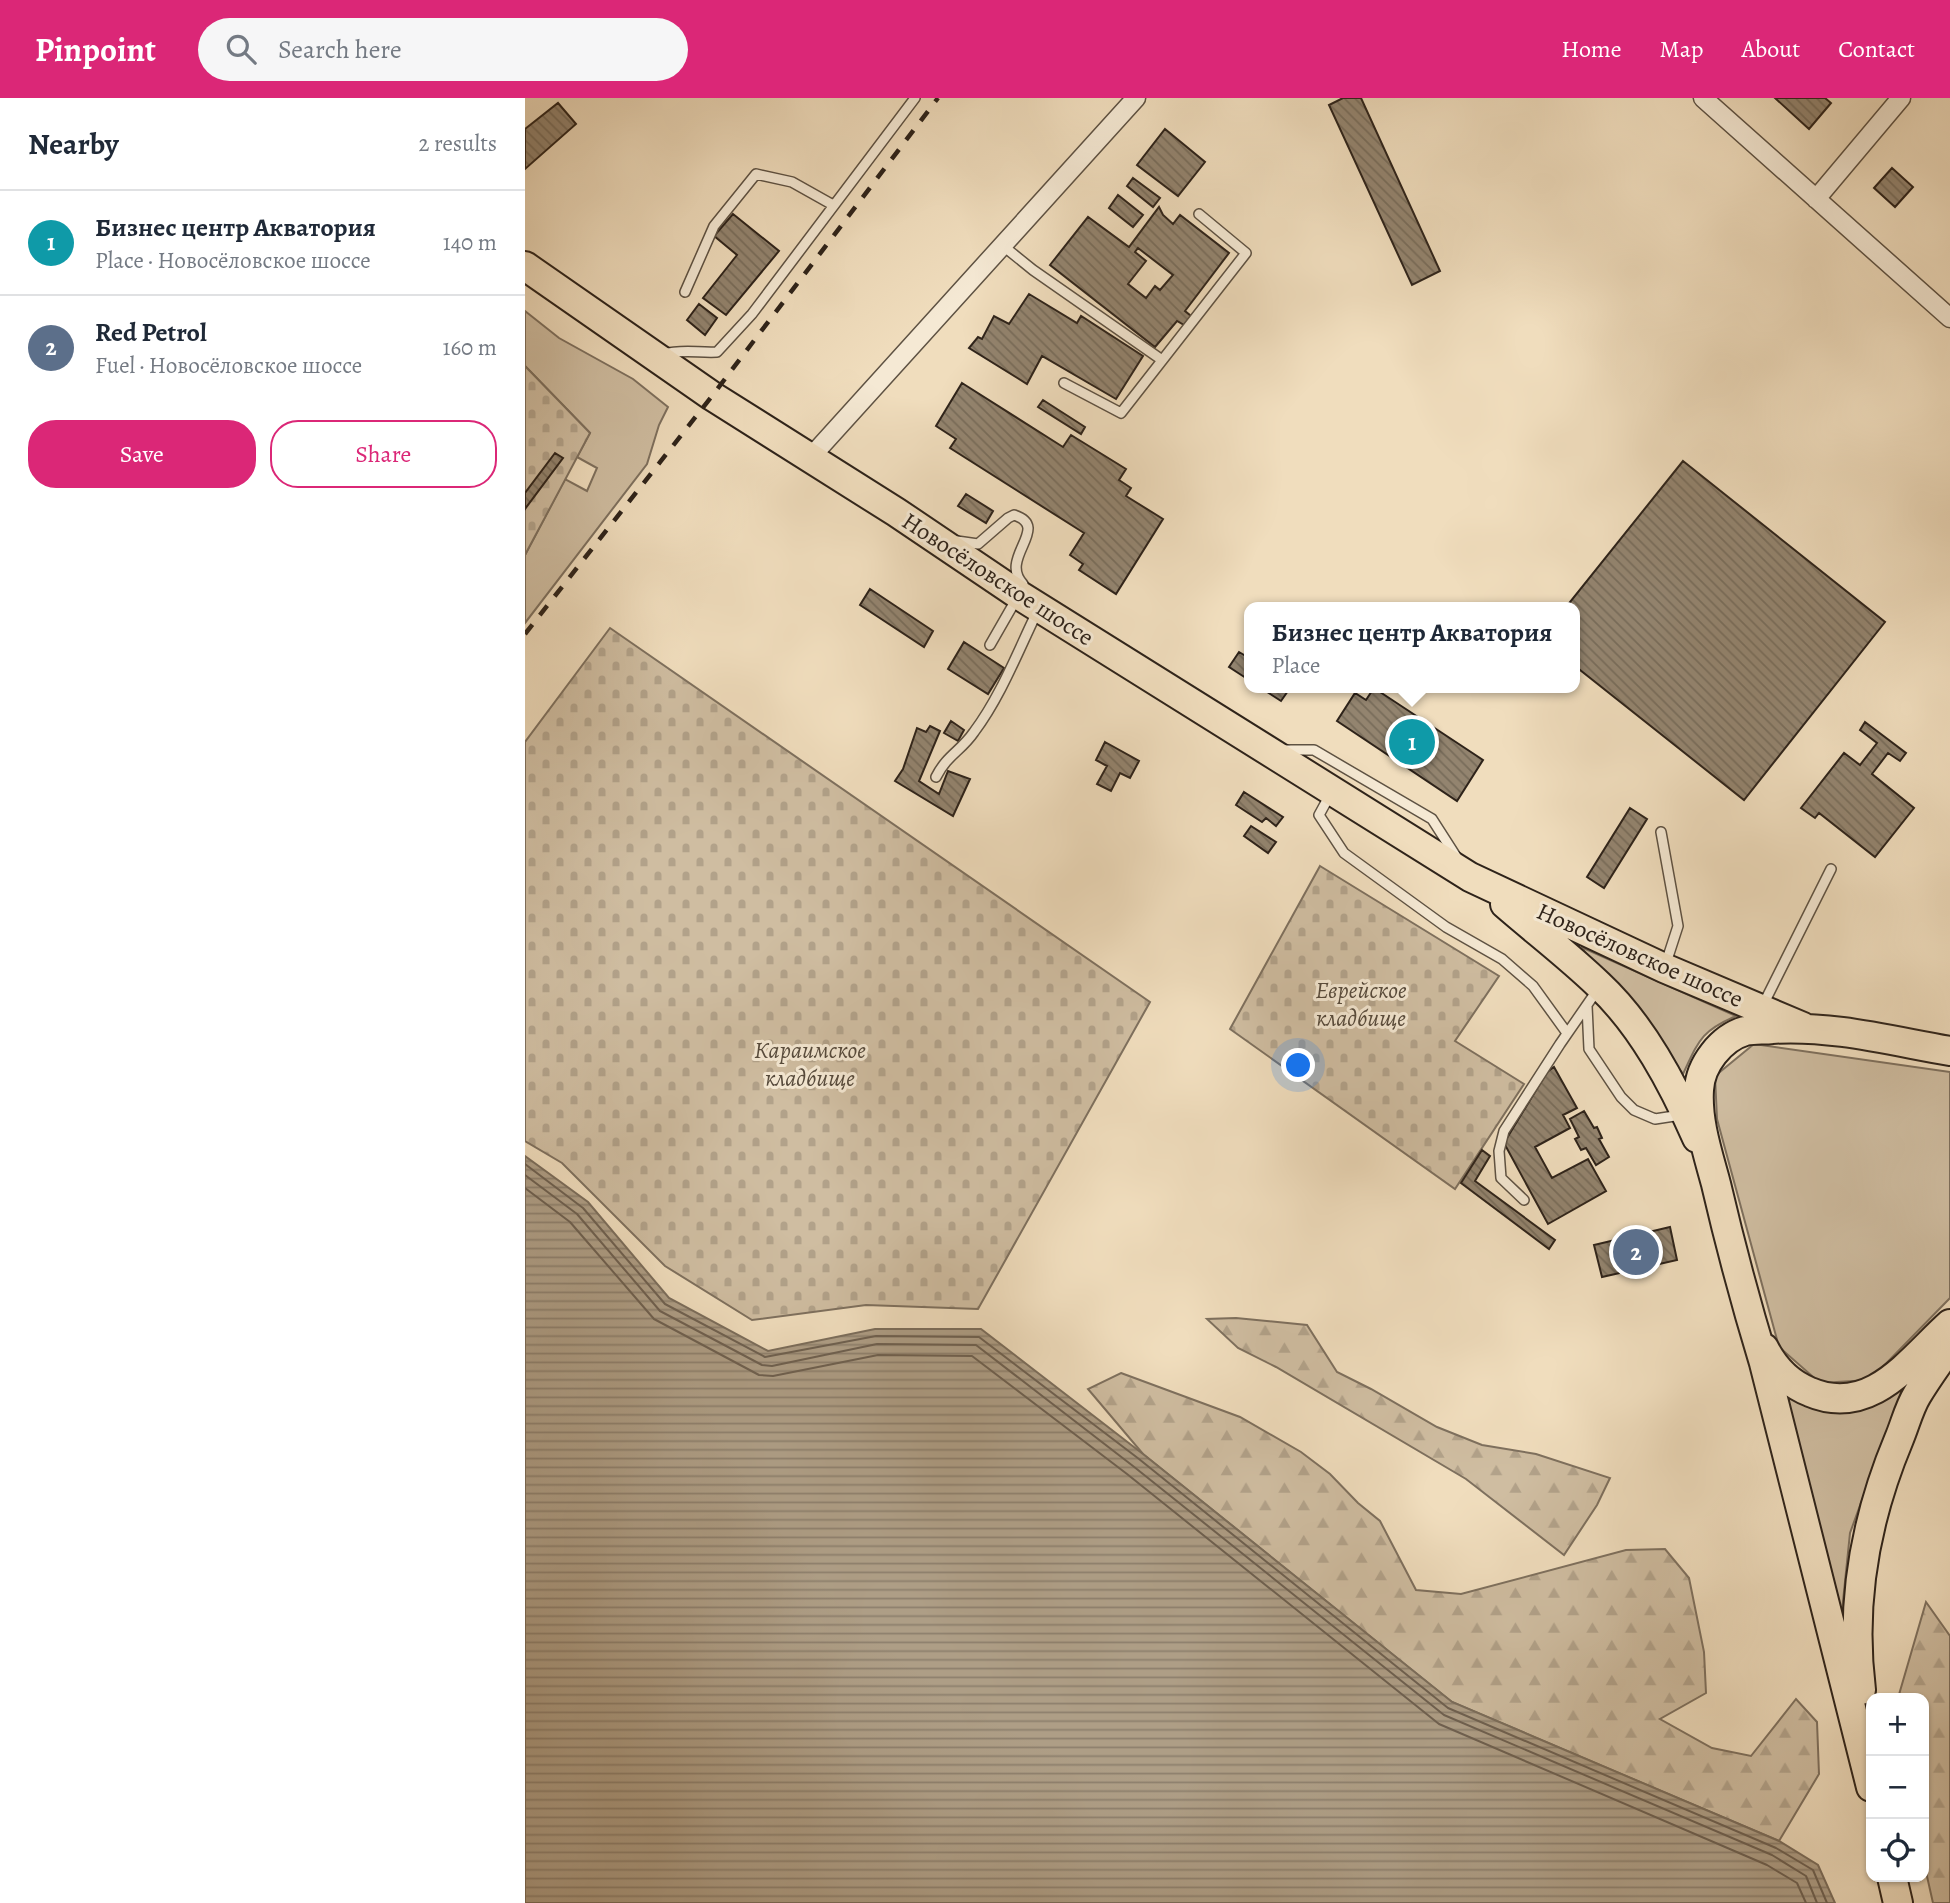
<!DOCTYPE html>
<html lang="en">
<head>
<meta charset="utf-8">
<style>
  body { margin:0; font-family:Alegreya,serif; background:#f6f6f7; color:#1f2937 }
  .controls { position:absolute; right:21px; bottom:21px; display:grid; overflow:hidden; border-radius:14px; box-shadow:0 2px 5px #0004 }
  .controls button { width:63px; height:63px; display:grid; place-items:center; padding:0; border:0; border-bottom:2px solid #e0e1e3; background:#fff; color:#1f2937; font:35px sans-serif }
  .you { position:absolute; left:774px; top:968px; width:24px; height:24px; margin:-18px; border:5px solid #fff; border-radius:50%; background:#1a73e8; box-shadow:0 0 0 10px #1a73e833 }
  .badge { display:grid; place-items:center; width:46px; height:46px; border-radius:50%; background:#db2777; color:#fff; font-size:23px; font-weight:700 }
  .pin { position:absolute; translate:-50% -50%; border:4px solid #fff; box-shadow:0 2px 7px #0006 }
  .popup { position:absolute; left:719px; top:504px; width:336px; height:91px; box-sizing:border-box; display:grid; place-content:center; border-radius:14px; background:#fff; filter:drop-shadow(0 2px 5px #0005); font-size:23px; white-space:nowrap; color:#747a83 }
  .popup b { font-size:26px; color:#1f2937 }
  .popup::after { content:''; position:absolute; left:50%; top:100%; margin-left:-14px; border:14px solid transparent; border-top-color:#fff }
  .list { margin:0; padding:0; list-style:none }
  h2 { display:flex; justify-content:space-between; align-items:center; height:91px; margin:0; padding:0 28px; font-size:30px }
  h2 small { font-size:23px; font-weight:400; color:#747a83 }
  .list li { display:grid; grid-template-columns:46px 1fr auto; gap:21px; align-items:center; box-sizing:border-box; height:105px; padding:0 28px; border-top:2px solid #e0e1e3 }
  .list b { display:block; font-size:26px; white-space:nowrap }
  .list p { margin:0; font-size:23px; white-space:nowrap; color:#747a83 }
  .list em { font-size:23px; font-style:normal; color:#747a83 }
  .actions { display:flex; gap:14px; padding:21px 28px }
  .actions a { flex:1; padding:16px 0; border:2px solid #db2777; border-radius:28px; text-align:center; font-size:24px; color:#db2777 }
  .actions .main { background:#db2777; color:#fff }
  .icon { flex:none; width:38px; height:38px; fill:none; stroke:currentColor; stroke-width:2; stroke-linecap:round; stroke-linejoin:round }
  .map { position:relative; flex:none; width:1425px; height:1805px; overflow:hidden }
  header { display:flex; align-items:center; gap:42px; box-sizing:border-box; height:98px; padding:0 35px; background:#db2777; color:#fff }
  header strong { font-size:33px }
  nav { display:flex; gap:38px; margin-inline-start:auto; font-size:24px }
  .search { width:490px; height:63px; background:#f6f6f7; display:flex; align-items:center; gap:18px; box-sizing:border-box; padding:0 24px; border-radius:38px; color:#747a83; font-size:26px }
  main { display:flex }
  aside { flex:1; background:#fff }
  .map>svg:first-child { display:block }
  .green { fill:#cfbda1; stroke:#7e705e; stroke-width:2 }
  .forest { fill:url(#forest-firs); stroke:#7e705e; stroke-width:2 }
  .cemetery { fill:url(#cemetery-stones); stroke:#7e705e; stroke-width:2 }
  .water { fill:url(#water-rules); stroke:#7b6d5b; stroke-width:2 }
  .lines { fill:none; stroke-linecap:round; stroke-linejoin:round }
  .shore { stroke:#6e6050; stroke-width:2 }
  .building { fill:url(#building-back-hatch); stroke:#2e231a; stroke-width:2; fill-rule:evenodd }
  .service-casing { stroke:#5e5243; stroke-width:12 }
  .minor-casing { stroke:#5e5243; stroke-width:21 }
  .primary-casing { stroke:#2e231a; stroke-width:32 }
  .service { stroke:#f5e9d4; stroke-width:9 }
  .minor { stroke:#f5e9d4; stroke-width:18 }
  .primary { stroke:#f0ddbd; stroke-width:28 }
  .rail { stroke:#2e231a; stroke-width:4.5; stroke-dasharray:12 12; stroke-linecap:butt }
  .labels { text-anchor:middle; dominant-baseline:central; stroke-width:6; stroke-linejoin:round; paint-order:stroke }
  .street-label { font-size:24px; fill:#2e231a; stroke:#f5e9d4 }
  .park-label { font-size:24px; font-style:italic; fill:#564a3c; stroke:#f5e9d4 }
</style>
</head>
<body>
<header>
<strong>Pinpoint</strong>
<div class="search"><svg class="icon" aria-label="search" viewBox="0 0 24 24"><circle cx="10" cy="10" r="6"/><path d="M15 15l6 6"/></svg>Search here</div>
<nav><a>Home</a><a>Map</a><a>About</a><a>Contact</a></nav>
</header>
<main>
<aside>
<h2>Nearby<small>2 results</small></h2>
<ul class="list">
<li><span class="badge" style="background:#0f9aa8">1</span><div><b>Бизнес центр Акватория</b><p>Place · Новосёловское шоссе</p></div><em>140 m</em></li>
<li><span class="badge" style="background:#5c6f8a">2</span><div><b>Red Petrol</b><p>Fuel · Новосёловское шоссе</p></div><em>160 m</em></li>
</ul>
<div class="actions"><a class="main">Save</a><a>Share</a></div>
</aside>
<div class="map">
<svg width="1425" height="1805" viewBox="0 0 1425 1805">
  <defs>
    <pattern id="forest-firs" width="22" height="20" patternUnits="userSpaceOnUse" patternTransform="scale(1.75)"><rect width="22" height="20" fill="#cfbda1"/><path d="M5 1l3.5 6h-7zM16 11l3.5 6h-7z" fill="#b2a28a"/></pattern>
    <pattern id="cemetery-stones" width="16" height="16" patternUnits="userSpaceOnUse" patternTransform="scale(1.75)"><rect width="16" height="16" fill="#cfbda1"/><path d="M2 7V4a2 2 0 0 1 4 0v3zM10 15v-3a2 2 0 0 1 4 0v3z" fill="#b2a28a"/></pattern>
    <pattern id="water-rules" width="6" height="5" patternUnits="userSpaceOnUse" patternTransform="scale(1.75)"><rect width="6" height="5" fill="#ae9e86"/><path d="M0 2.5h6" fill="none" stroke="#8e806d"/></pattern>
    <pattern id="building-back-hatch" width="6" height="6" patternUnits="userSpaceOnUse" patternTransform="scale(1.75)"><rect width="6" height="6" fill="#93846f"/><path d="M-1 5l2 2M0 0l6 6M5-1l2 2" fill="none" stroke="#786c5a"/></pattern>
  </defs>
  <rect width="100%" height="100%" fill="#f0ddbd"/>
  <filter id="stains"><feTurbulence type="fractalNoise" baseFrequency=".00286" numOctaves="4"/><feColorMatrix values="0 0 0 0 .2 0 0 0 0 .09 0 0 0 0 .02 0 0 0 .5 -.17"/></filter>
  <radialGradient id="worn" r=".72"><stop offset=".6" stop-color="#630" stop-opacity="0"/><stop offset="1" stop-color="#630" stop-opacity=".3"/></radialGradient>
  <path class="green" d="M 0,213 L 34,240 L 108,281 L 143,309 L 134,327 L 122,366 L 0,525 L 0,457 L 40,381 L 62,393 L 72,370 L 52,359 L 65,335 L 0,268 Z
    M 1056,849 L 1211,918 C 1176,933 1174,942 1158,976 Z
    M 1229,946 L 1425,974 L 1425,1200 L 1345,1282 L 1295,1285 L 1254,1249 L 1192,1021 L 1190,978 Z
    M 1380,1284 L 1325,1435 L 1314,1542 L 1250,1285 L 1301,1312 Z"/>
  <path class="forest" d="M 711,1220 L 782,1227 L 812,1274 L 846,1291 L 912,1329 L 957,1347 L 1011,1356 L 1085,1380 L 1072,1407 L 1039,1457 L 941,1381 L 751,1269 L 713,1250 L 682,1221 Z
    M 596,1275 L 715,1319 L 776,1354 L 805,1376 L 833,1405 L 855,1423 L 891,1492 L 936,1496 L 1101,1452 L 1140,1451 L 1164,1480 L 1179,1554 L 1181,1595 L 1135,1621 L 1187,1650 L 1226,1658 L 1271,1601 L 1292,1624 L 1294,1676 L 1254,1743 L 927,1604 L 618,1356 L 563,1291 Z
    M 1401,1504 L 1425,1538 L 1425,1805 L 1408,1805 L 1399,1765 L 1399,1600 L 1373,1600 Z"/>
  <path class="cemetery" d="M 0,268 L 65,335 L 0,457 Z
    M 85,530 L 625,904 L 453,1211 L 341,1207 L 227,1222 L 140,1168 L 37,1065 L 0,1043 L 0,644 Z
    M 795,768 L 974,878 L 930,943 L 999,986 L 930,1091 L 705,931 Z"/>
  <path class="water" d="M 0,1058 L 63,1104 L 144,1200 L 243,1253 L 350,1231 L 456,1231 L 618,1356 L 927,1604 L 1254,1743 L 1293,1767 L 1310,1805 L 0,1805 Z"/>
  <g class="lines">
    <path class="shore" d="M 0,1066 L 58,1110 L 140,1206 L 240,1259 L 351,1238 L 454,1239 L 614,1361 L 923,1610 L 1251,1750 L 1288,1772 L 1302,1805
      M 0,1077 L 52,1116 L 135,1213 L 237,1267 L 247,1268 L 352,1246 L 451,1247 L 608,1368 L 919,1617 L 1247,1757 L 1281,1778 L 1292,1805
      M 0,1090 L 45,1124 L 129,1221 L 234,1277 L 248,1278 L 353,1257 L 447,1258 L 602,1376 L 914,1626 L 1242,1767 L 1272,1785 L 1281,1805"/>
  </g>
  <path class="building" d="M 818,0 L 836,0 L 915,173 L 887,187 L 804,7 Z
    M 1250,0 L 1300,0 L 1306,5 L 1284,31 Z
    M 33,5 L 51,26 L 0,71 L 0,31 Z
    M 640,31 L 680,64 L 653,98 L 612,67 Z
    M 1367,70 L 1388,89 L 1370,109 L 1349,90 Z
    M 608,80 L 635,100 L 628,109 L 602,88 Z
    M 593,97 L 618,117 L 608,129 L 584,110 Z
    M 634,109 L 638,117 L 648,126 L 655,117 L 704,155 L 660,213 L 666,218 L 659,227 L 652,223 L 630,249 L 525,167 L 563,119 L 604,149 ZM 613,150 L 648,177 L 635,192 L 630,188 L 621,200 L 603,186 L 621,163 L 610,154 Z
    M 208,116 L 254,153 L 201,217 L 178,200 L 212,157 L 189,138 Z
    M 504,196 L 552,225 L 556,218 L 618,258 L 591,301 L 517,258 L 502,286 L 444,250 L 453,239 L 457,241 L 469,218 L 484,226 Z
    M 174,206 L 192,220 L 180,237 L 162,222 Z
    M 437,285 L 538,349 L 546,337 L 601,371 L 594,382 L 606,390 L 601,398 L 638,421 L 591,496 L 554,472 L 558,466 L 545,457 L 559,435 L 425,350 L 431,341 L 411,328 Z
    M 518,302 L 560,329 L 556,336 L 513,309 Z
    M 30,355 L 38,360 L 0,411 L 0,395 Z
    M 1158,363 L 1360,524 L 1219,702 L 1050,568 L 1050,509 L 1041,509 Z
    M 441,396 L 468,413 L 461,425 L 433,408 Z
    M 345,491 L 408,533 L 399,549 L 335,507 Z
    M 439,544 L 479,570 L 463,596 L 423,571 Z
    M 714,554 L 724,560 L 724,582 L 704,569 Z
    M 736,590 L 765,590 L 756,603 Z
    M 849,590 L 958,662 L 932,703 L 812,623 L 830,595 L 841,602 Z
    M 426,623 L 439,632 L 433,643 L 419,635 Z
    M 1340,624 L 1381,655 L 1375,663 L 1363,655 L 1347,676 L 1389,710 L 1350,759 L 1294,715 L 1290,720 L 1276,710 L 1319,655 L 1335,667 L 1352,645 L 1335,632 Z
    M 405,628 L 415,633 L 394,683 L 414,696 L 423,673 L 445,681 L 428,718 L 370,683 L 378,671 L 392,630 L 401,634 Z
    M 580,644 L 614,663 L 605,680 L 595,675 L 586,693 L 572,686 L 582,668 L 571,662 Z
    M 719,694 L 758,719 L 751,728 L 741,720 L 737,724 L 711,707 Z
    M 1105,710 L 1122,721 L 1079,790 L 1062,779 Z
    M 726,728 L 751,744 L 743,755 L 719,738 Z
    M 1029,969 L 1052,1010 L 1038,1017 L 1045,1030 L 1010,1049 L 1027,1080 L 1063,1061 L 1081,1093 L 1023,1126 L 979,1045 L 1022,974 Z
    M 1059,1013 L 1069,1030 L 1072,1029 L 1077,1040 L 1074,1041 L 1084,1059 L 1071,1067 L 1061,1050 L 1056,1052 L 1050,1041 L 1054,1039 L 1045,1021 Z
    M 957,1052 L 965,1058 L 950,1083 L 1030,1142 L 1024,1151 L 936,1085 Z
    M 1145,1129 L 1152,1162 L 1077,1179 L 1069,1147 Z"/>
  <g class="lines">
    <g class="service-casing">
      <path id="service" d="M 477,147 L 508,172 L 637,262
        M 160,194 L 189,128 L 231,76 L 267,84 L 308,107
        M 139,256 C 156,251 174,255 192,254 L 227,216 L 390,0
        M 539,285 L 596,315 L 721,155 L 674,116
        M 432,443 L 453,446 L 483,420 L 489,417 C 527,429 473,460 498,486
        M 465,547 L 492,500
        M 758,652 L 789,652 L 907,721 L 932,760
        M 411,679 C 422,657 436,653 449,634 C 476,598 493,553 513,512
        M 806,695 L 794,717 L 819,755 L 921,829 L 977,861 L 1008,888 L 1042,935
        M 1136,734 L 1153,828 L 1141,865
        M 1238,907 L 1306,771
        M 1062,908 L 1064,951 L 1096,999 L 1109,1012 L 1130,1021 L 1156,1017
        M 999,1102 L 976,1080 L 974,1053 L 979,1033 L 1035,946 L 1073,891"/>
    </g>
    <g class="minor-casing">
      <path id="minor" d="M 1178,0 L 1425,220
        M 1291,101 L 1376,0
        M 285,360 L 611,0"/>
    </g>
    <g class="primary-casing">
      <path id="primary" d="M 0,168 L 187,298 L 371,414 L 494,497 L 945,779 L 1139,870 L 1278,929
        M 980,806 C 1011,833 1044,858 1074,887 C 1117,927 1148,986 1172,1040
        M 1239,1250 C 1249,1270 1265,1286 1285,1294 C 1346,1320 1385,1262 1425,1226
        M 1336,1592 C 1325,1505 1340,1422 1374,1341 C 1380,1327 1384,1310 1392,1297 C 1402,1280 1414,1264 1425,1248
        M 1346,1689 L 1239,1265 C 1221,1206 1205,1146 1191,1086 C 1183,1056 1172,1024 1174,992 C 1175,967 1196,940 1220,933 C 1228,931 1239,932 1247,931 C 1306,927 1367,943 1425,953
        M 1367,1779 L 1373,1805"/>
    </g>
    <use href="#service" class="service"/>
    <use href="#minor" class="minor"/>
    <use href="#primary" class="primary"/>
    <path class="rail" d="M 0,536 L 187,298 L 413,0"/>
  </g>
  <g class="labels">
    <g class="street-label">
      <text transform="translate(473 481) rotate(33)">Новосёловское шоссе</text>
      <text transform="translate(1115 857) rotate(24)">Новосёловское шоссе</text>
    </g>
    <g class="park-label">
      <text x="836" y="892">Еврейское<tspan x="836" dy="28">кладбище</tspan></text>
      <text x="285" y="952">Караимское<tspan x="285" dy="28">кладбище</tspan></text>
    </g>
  </g>
  <rect width="100%" height="100%" filter="url(#stains)"/>
  <rect width="100%" height="100%" fill="url(#worn)"/>
</svg>
<div class="controls">
<button>+</button>
<button>−</button>
<button><svg class="icon" aria-label="locate" viewBox="0 0 24 24"><circle cx="12" cy="12" r="6"/><path d="M12 2v4M12 18v4M2 12h4M18 12h4"/></svg></button>
</div>
<div class="you"></div>
<div class="pin badge" style="left:887px;top:644px;background:#0f9aa8">1</div>
<div class="popup"><b>Бизнес центр Акватория</b>Place</div>
<div class="pin badge" style="left:1111px;top:1154px;background:#5c6f8a">2</div>
</div>
</main>
</body>
</html>
